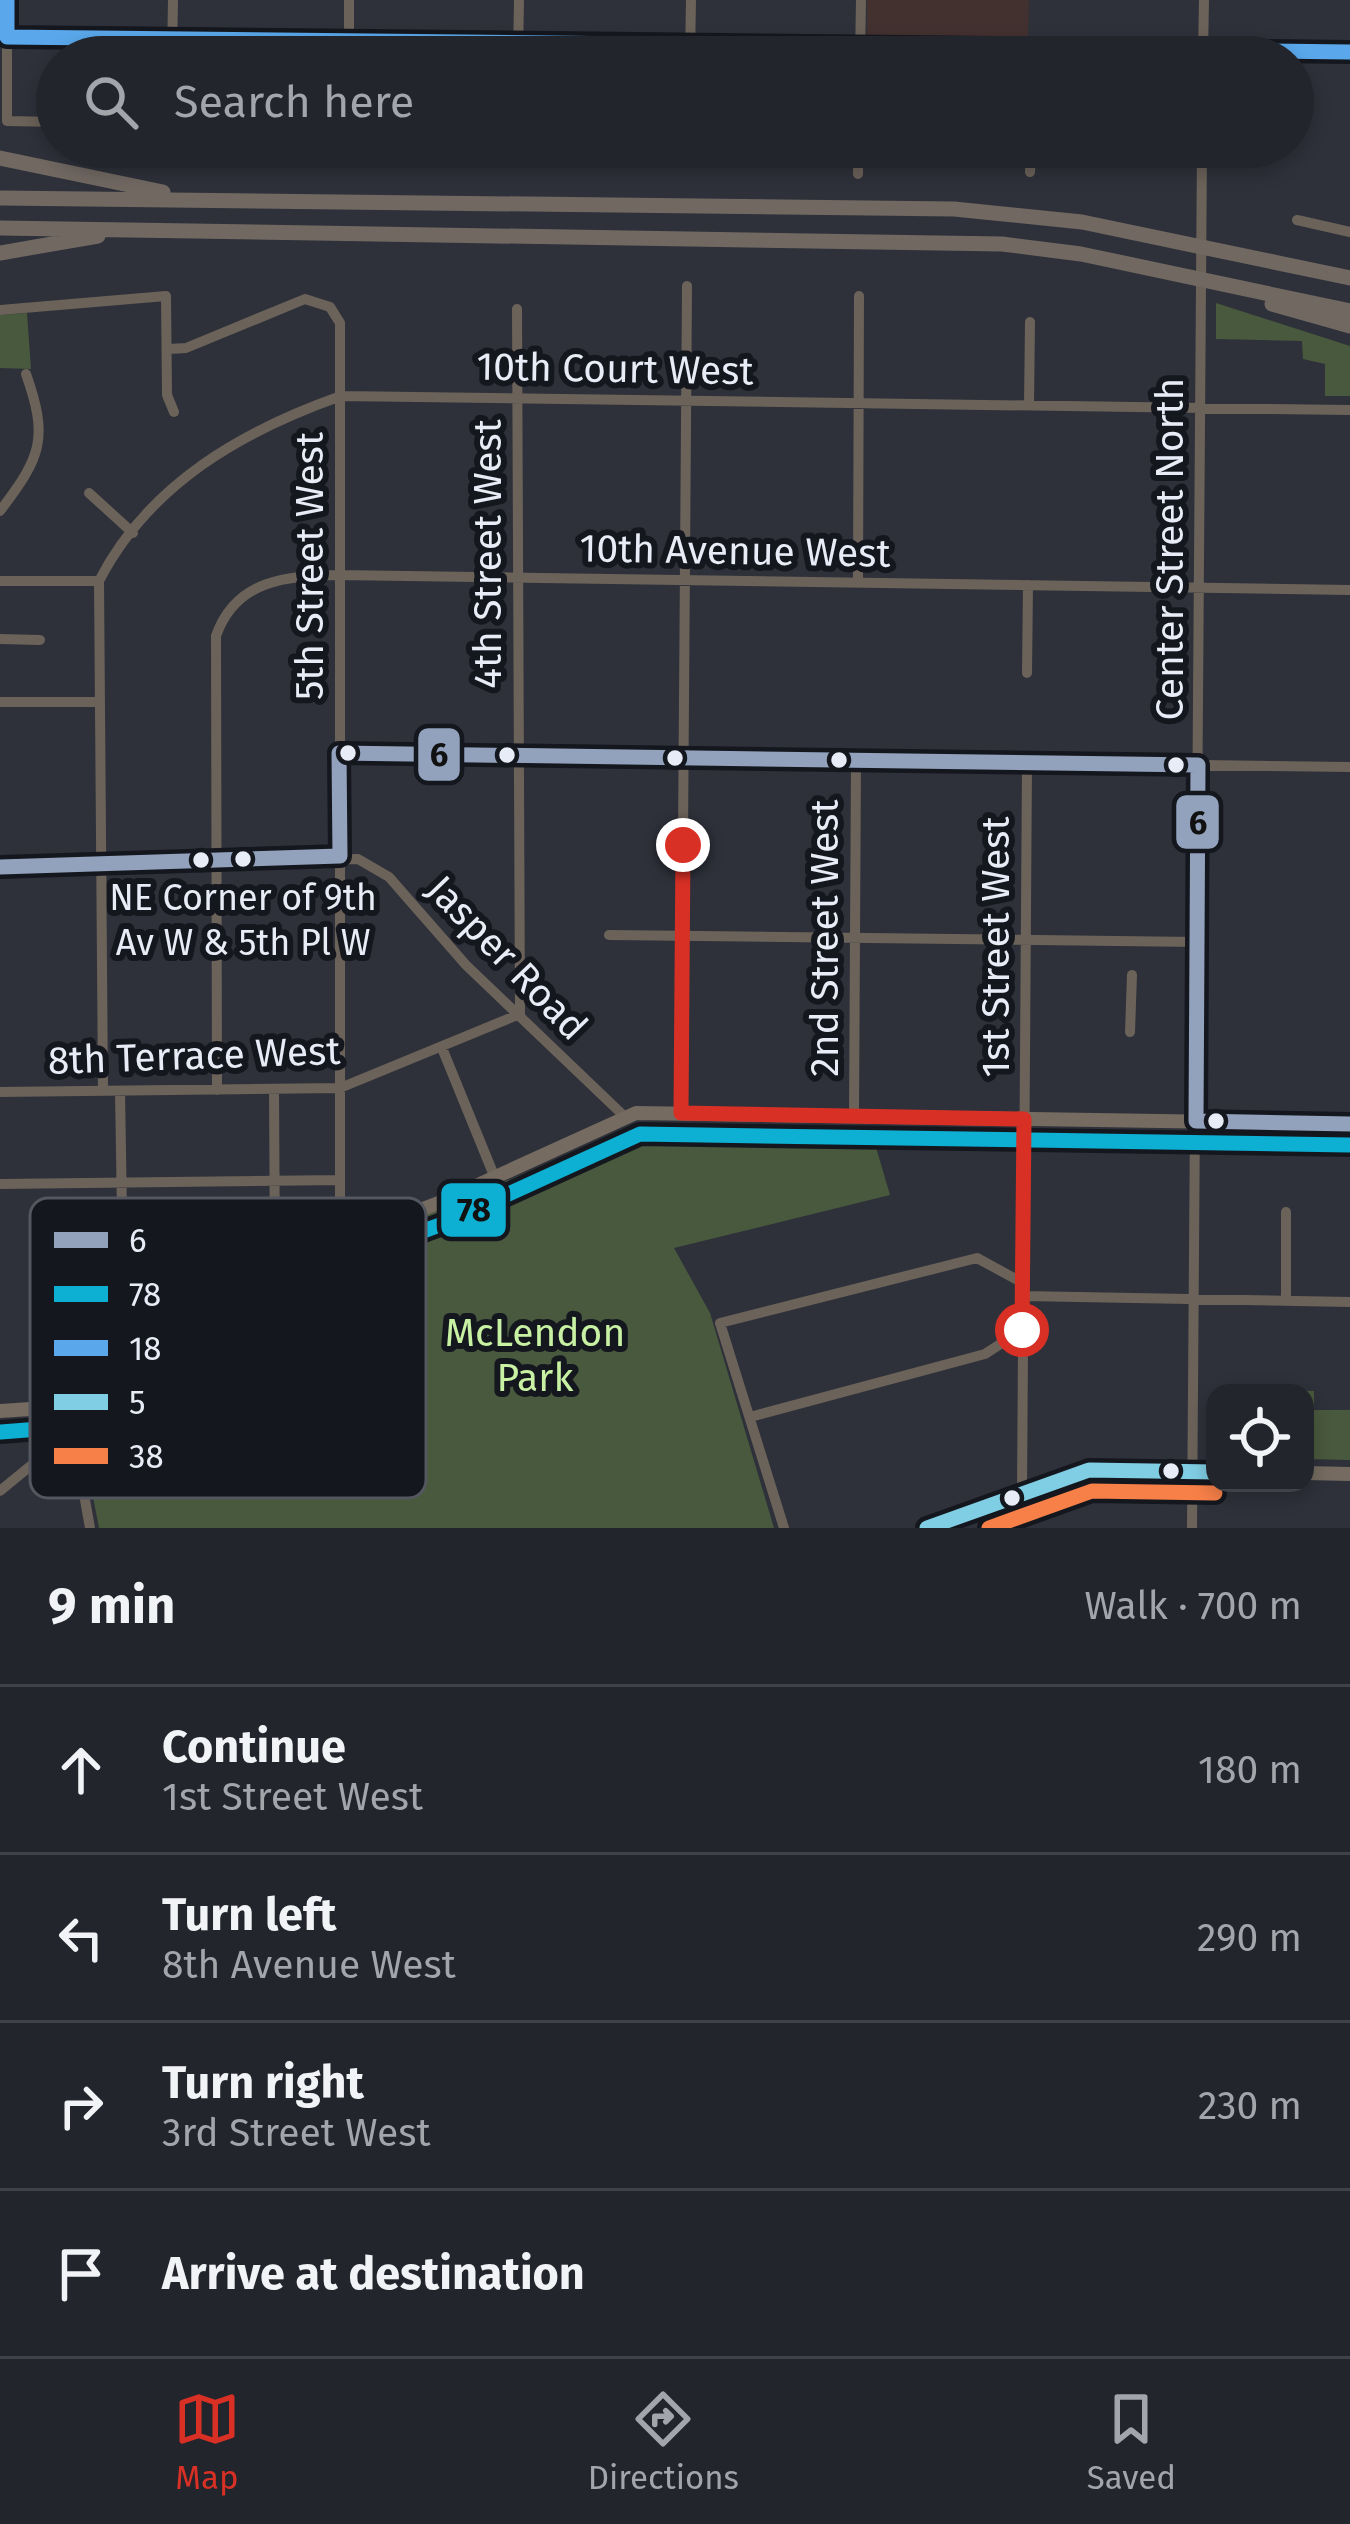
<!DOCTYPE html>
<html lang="en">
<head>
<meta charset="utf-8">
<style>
  body { margin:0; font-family:"Fira Sans",sans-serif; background:#2e3138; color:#f1f3f6 }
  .controls { position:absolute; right:36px; bottom:36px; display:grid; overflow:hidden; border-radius:24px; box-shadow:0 6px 18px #0003 }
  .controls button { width:108px; height:108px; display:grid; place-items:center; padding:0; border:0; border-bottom:3px solid #3f4248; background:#22252c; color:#f1f3f6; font:60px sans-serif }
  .stop { position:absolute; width:36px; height:36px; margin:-27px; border:9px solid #d93025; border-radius:50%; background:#fff }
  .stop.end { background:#d93025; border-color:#fff; box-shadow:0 3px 12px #0008 }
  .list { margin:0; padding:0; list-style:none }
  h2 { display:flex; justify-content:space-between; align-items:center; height:156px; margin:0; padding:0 48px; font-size:51px }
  h2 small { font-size:39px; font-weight:400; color:#a2a5a9 }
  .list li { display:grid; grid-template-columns:78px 1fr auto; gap:36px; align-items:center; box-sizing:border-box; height:168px; padding:0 48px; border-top:3px solid #3f4248 }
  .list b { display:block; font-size:45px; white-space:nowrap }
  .list p { margin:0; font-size:39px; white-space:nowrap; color:#a2a5a9 }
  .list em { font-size:39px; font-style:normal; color:#a2a5a9 }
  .icon { flex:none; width:66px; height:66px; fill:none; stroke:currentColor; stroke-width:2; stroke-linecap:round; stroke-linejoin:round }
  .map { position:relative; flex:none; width:1350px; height:1528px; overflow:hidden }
  .search { position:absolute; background:#22252c; box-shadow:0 6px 18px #0003; left:36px; right:36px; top:36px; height:132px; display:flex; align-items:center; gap:30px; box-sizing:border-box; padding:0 42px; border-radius:66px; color:#a2a5a9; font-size:45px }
  .sheet { height:828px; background:#22252c }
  nav { display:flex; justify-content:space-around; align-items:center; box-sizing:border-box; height:168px; border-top:3px solid #3f4248; background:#22252c; font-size:33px; color:#a2a5a9 }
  nav a { display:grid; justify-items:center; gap:6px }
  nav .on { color:#d93025 }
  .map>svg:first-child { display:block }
  .education { fill:#433130 }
  .green { fill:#49593d }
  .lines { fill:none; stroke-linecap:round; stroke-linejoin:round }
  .minor { stroke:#6b6259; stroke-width:10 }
  .major { stroke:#756b60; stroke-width:14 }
  .highway { stroke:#716862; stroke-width:15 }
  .bus-1-casing { stroke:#15171e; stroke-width:24 }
  .bus-2-casing { stroke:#15171e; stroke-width:24 }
  .bus-3-casing { stroke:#15171e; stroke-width:24 }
  .bus-4-casing { stroke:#15171e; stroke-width:24 }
  .bus-5-casing { stroke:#15171e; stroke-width:24 }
  .bus-1 { stroke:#92a2bc; stroke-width:15 }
  .bus-2 { stroke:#0dafd3; stroke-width:15 }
  .bus-3 { stroke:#5aa8eb; stroke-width:15 }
  .bus-4 { stroke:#80cee4; stroke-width:15 }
  .bus-5 { stroke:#f78048; stroke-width:15 }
  .route { stroke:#d93025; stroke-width:15 }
  .bus-dot { fill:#e8ecf6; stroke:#15171e; stroke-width:4.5 }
  .labels { text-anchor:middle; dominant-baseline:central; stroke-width:12; stroke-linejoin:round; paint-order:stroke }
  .bus-label { font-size:36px; fill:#e8ecf6; stroke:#15171e }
  .street-label { font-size:39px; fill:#e8ecf6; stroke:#15171e }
  .park-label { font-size:39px; fill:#c8f1a3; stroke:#15171e }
  .key { fill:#15171e; stroke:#54575f; stroke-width:3 }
  .key-label { font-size:33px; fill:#e8ecf6 }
  .line-badge { stroke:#15171e; stroke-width:4.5 }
  .pale-badge-label { font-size:33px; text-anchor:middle; font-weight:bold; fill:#111 }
</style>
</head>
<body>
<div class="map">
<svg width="1350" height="1528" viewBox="0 0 1350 1528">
  <rect width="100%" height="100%" fill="#2e313a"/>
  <path class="education" d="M 867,0 L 1029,0 L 1028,39 L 867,38 Z"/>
  <path class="green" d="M 1216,303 L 1350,346 L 1350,396 L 1325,396 L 1325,364 L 1303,359 L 1302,341 L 1216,339 Z
    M 27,313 L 31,369 L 0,368 L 0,315 Z
    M 675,1124 L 870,1127 L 890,1195 L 674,1248 L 710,1313 L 774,1528 L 99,1528 L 82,1439 L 286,1273 L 624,1132 Z
    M 1273,1390 L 1314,1391 L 1314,1410 L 1350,1410 L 1350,1460 L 1305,1459 L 1305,1393 Z"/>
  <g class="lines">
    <path class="minor" d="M 7,0 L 7,121 L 57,122
      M 0,36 L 1350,52
      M 1203,54 L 1204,0
      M 172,57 L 173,0
      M 349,57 L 349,0
      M 518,57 L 519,0
      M 690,57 L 691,0
      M 860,57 L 861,0
      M 518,155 L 518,147
      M 169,157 L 169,147
      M 348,157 L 348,147
      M 1030,172 L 1031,147
      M 858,174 L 858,147
      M 1297,220 L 1350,232
      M 0,310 L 166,296 L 167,395 L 174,412
      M 169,349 L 186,348 L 305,299 L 330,307 L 340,323 L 340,1240
      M 1029,405 L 1030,322
      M 89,493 L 133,533
      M 0,511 C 41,457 49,439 26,374
      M 0,581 L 99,581
      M 99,581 C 149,484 242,431 341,396 L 1350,410
      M 99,581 L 103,1091
      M 858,582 L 859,296
      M 0,639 L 40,640
      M 1027,673 L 1028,585
      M 0,702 L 100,702
      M 339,753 L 1350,767
      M 0,867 L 358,859 L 389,877 L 466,965 L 624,1116
      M 609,935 L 1197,942
      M 1130,1032 L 1132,975
      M 442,1048 L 495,1178
      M 274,1089 L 275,1264
      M 217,1090 L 216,636 C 236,579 287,576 339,575 L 1350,590
      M 120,1091 L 123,1274 L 183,1340
      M 0,1092 L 340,1088 L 520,1014 L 517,309
      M 681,1113 L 687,286
      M 854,1116 L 856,760
      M 0,1184 L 340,1180
      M 1286,1212 L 1286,1301
      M 1023,1296 L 1350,1302
      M 750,1417 L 985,1354 L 1022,1330
      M 73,1432 L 90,1528
      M 0,1491 L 106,1404
      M 1022,1493 L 1027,763
      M 784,1528 L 720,1323 L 977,1258 L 1023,1283
      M 1192,1528 L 1202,147"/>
    <path class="major" d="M 0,1411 L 106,1404 L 275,1264 L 436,1204 L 636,1113 L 1350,1124
      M 1305,1473 L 1350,1474
      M 927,1528 L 1089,1470 L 1215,1472"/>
    <path class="highway" d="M 0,158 L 163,192
      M 0,198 L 954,209 L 1082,222 L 1350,278
      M 0,228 L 1002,244 L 1081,254 L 1350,311
      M 0,253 L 98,236
      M 1272,304 L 1350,326"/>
    <g class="bus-1-casing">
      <path id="bus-1" d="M 0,867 L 340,856 L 339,753 L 1198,765 L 1196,1121 L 1350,1124"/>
    </g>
    <g class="bus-2-casing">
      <path id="bus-2" d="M 1,1432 L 116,1423 L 286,1282 L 445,1223 L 640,1134 L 1350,1145"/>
    </g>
    <g class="bus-3-casing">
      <path id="bus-3" d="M 7,0 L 7,37 L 1350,52"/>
    </g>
    <g class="bus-4-casing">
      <path id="bus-4" d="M 927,1528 L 1089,1470 L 1215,1472"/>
    </g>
    <g class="bus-5-casing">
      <path id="bus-5" d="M 989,1528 L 1092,1491 L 1215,1493"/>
    </g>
    <use href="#bus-1" class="bus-1"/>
    <use href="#bus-2" class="bus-2"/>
    <use href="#bus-3" class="bus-3"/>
    <use href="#bus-4" class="bus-4"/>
    <use href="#bus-5" class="bus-5"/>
  </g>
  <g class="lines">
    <path class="route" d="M 683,845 L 681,1113 L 1024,1119 L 1022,1330"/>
  </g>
  <g class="bus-dot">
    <circle cx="348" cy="753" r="10"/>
    <circle cx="507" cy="755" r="10"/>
    <circle cx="675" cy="758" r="10"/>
    <circle cx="839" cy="760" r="10"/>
    <circle cx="1176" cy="765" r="10"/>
    <circle cx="243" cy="859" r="10"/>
    <circle cx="201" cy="860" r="10"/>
    <circle cx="1216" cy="1121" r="10"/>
    <circle cx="1171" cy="1471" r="10"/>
    <circle cx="1012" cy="1498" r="10"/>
  </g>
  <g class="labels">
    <g class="bus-label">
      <text x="243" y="898">NE Corner of 9th<tspan x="243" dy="45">Av W &amp; 5th Pl W</tspan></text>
    </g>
    <g class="street-label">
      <text transform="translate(615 369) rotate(1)">10th Court West</text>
      <text transform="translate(1170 549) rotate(-90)">Center Street North</text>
      <text transform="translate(735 551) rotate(1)">10th Avenue West</text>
      <text transform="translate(488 554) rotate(-90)">4th Street West</text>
      <text transform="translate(310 566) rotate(-90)">5th Street West</text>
      <text transform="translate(825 938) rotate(-90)">2nd Street West</text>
      <text transform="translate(996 947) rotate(-90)">1st Street West</text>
      <text transform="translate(507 958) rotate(46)">Jasper Road</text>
      <text transform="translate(194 1056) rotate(-2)">8th Terrace West</text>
    </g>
    <g class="park-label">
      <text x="535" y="1333">McLendon<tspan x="535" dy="45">Park</tspan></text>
    </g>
  </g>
  <rect x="30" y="1198" width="396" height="300" rx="18" class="key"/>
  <rect x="54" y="1232" width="54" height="16" fill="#92a2bc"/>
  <rect x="54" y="1286" width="54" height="16" fill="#0dafd3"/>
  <rect x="54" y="1340" width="54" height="16" fill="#5aa8eb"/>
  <rect x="54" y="1394" width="54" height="16" fill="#80cee4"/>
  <rect x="54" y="1448" width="54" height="16" fill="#f78048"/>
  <g class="key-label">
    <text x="129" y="1252">6</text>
    <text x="129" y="1306">78</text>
    <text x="129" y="1360">18</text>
    <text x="129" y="1414">5</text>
    <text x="129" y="1468">38</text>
  </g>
  <g class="line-badge">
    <rect x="416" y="726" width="46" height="57" rx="12" fill="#92a2bc"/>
    <rect x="1174" y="793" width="47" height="58" rx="12" fill="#92a2bc"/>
    <rect x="439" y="1181" width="69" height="58" rx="12" fill="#0dafd3"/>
  </g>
  <g class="pale-badge-label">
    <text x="439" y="766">6</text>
    <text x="1198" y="834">6</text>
    <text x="474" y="1221">78</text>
  </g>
</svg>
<div class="controls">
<button><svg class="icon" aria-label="locate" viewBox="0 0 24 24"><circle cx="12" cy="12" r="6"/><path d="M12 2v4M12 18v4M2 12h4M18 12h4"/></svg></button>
</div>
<div class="stop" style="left:1022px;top:1330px"></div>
<div class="stop end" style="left:683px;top:845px"></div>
<div class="search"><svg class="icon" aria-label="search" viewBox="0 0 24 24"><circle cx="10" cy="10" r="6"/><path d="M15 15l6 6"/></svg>Search here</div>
</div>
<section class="sheet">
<h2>9 min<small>Walk · 700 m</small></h2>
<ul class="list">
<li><svg class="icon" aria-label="ahead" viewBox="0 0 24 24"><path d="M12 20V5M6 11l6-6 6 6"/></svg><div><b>Continue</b><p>1st Street West</p></div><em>180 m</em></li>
<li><svg class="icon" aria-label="left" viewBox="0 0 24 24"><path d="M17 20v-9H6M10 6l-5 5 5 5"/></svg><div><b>Turn left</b><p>8th Avenue West</p></div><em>290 m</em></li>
<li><svg class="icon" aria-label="right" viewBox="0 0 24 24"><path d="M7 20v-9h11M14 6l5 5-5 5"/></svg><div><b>Turn right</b><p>3rd Street West</p></div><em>230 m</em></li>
<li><svg class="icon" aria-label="arrive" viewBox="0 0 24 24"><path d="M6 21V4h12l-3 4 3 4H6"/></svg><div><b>Arrive at destination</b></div></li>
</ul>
</section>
<nav>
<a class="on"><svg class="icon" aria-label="map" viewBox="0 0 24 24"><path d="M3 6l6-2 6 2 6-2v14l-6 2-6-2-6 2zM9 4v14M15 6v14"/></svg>Map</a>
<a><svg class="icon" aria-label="directions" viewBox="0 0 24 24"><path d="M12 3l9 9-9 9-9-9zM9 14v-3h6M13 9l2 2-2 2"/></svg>Directions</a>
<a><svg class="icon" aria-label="saved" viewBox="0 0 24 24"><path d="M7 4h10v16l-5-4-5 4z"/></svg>Saved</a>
</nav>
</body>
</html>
